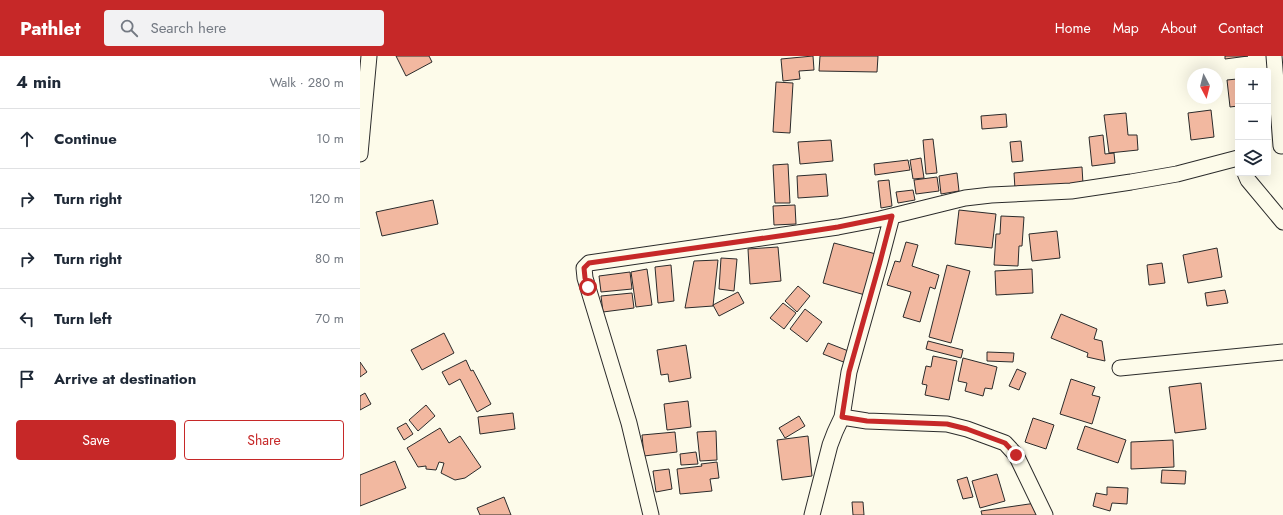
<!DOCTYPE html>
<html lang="en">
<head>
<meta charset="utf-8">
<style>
  body { margin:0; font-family:Jost,sans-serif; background:#f2f2f3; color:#1f2937 }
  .controls { position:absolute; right:12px; top:12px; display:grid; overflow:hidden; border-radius:4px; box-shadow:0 4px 16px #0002 }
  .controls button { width:36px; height:36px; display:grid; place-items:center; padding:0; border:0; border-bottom:1px solid #e0e1e3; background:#fff; color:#1f2937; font:20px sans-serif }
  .compass { position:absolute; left:827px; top:12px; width:36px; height:36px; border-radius:50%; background:#fff; box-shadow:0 4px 16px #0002; rotate:173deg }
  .stop { position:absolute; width:12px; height:12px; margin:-9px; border:3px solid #c62828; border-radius:50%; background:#fff }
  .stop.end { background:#c62828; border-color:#fff; box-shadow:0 1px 4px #0008 }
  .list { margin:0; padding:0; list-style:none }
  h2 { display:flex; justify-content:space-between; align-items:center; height:52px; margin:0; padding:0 16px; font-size:17px }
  h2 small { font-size:13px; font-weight:400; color:#747a83 }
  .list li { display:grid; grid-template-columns:26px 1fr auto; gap:12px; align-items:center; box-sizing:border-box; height:60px; padding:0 16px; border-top:1px solid #e0e1e3 }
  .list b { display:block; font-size:15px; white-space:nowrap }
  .list em { font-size:13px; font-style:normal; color:#747a83 }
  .actions { display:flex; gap:8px; padding:12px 16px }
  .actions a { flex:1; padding:9px 0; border:1px solid #c62828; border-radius:4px; text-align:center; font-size:14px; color:#c62828 }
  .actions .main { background:#c62828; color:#fff }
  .icon { flex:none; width:22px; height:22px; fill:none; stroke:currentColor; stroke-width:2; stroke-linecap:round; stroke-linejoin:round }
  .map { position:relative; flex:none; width:923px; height:459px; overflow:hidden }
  header { display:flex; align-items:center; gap:24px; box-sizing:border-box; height:56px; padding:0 20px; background:#c62828; color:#fff }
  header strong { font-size:19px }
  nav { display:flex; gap:22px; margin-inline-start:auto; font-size:14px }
  .search { width:280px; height:36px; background:#f2f2f3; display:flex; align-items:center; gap:10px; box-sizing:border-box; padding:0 14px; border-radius:4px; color:#747a83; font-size:15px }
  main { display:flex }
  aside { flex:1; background:#fff }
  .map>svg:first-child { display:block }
  .building { fill:#f2b8a0; stroke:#2b2b2b }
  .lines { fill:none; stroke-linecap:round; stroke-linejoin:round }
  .street-casing { stroke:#2b2b2b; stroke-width:17 }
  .street { stroke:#fdfbea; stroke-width:15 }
  .route { stroke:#c62828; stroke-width:5 }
</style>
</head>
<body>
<header>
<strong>Pathlet</strong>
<div class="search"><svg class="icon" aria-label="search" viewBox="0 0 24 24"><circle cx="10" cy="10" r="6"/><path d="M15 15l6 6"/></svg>Search here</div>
<nav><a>Home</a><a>Map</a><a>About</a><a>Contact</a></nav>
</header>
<main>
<aside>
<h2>4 min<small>Walk · 280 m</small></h2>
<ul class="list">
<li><svg class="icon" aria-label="ahead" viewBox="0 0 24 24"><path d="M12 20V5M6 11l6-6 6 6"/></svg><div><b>Continue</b></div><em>10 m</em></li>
<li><svg class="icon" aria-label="right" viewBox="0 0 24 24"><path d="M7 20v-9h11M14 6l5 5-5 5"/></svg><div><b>Turn right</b></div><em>120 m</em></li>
<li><svg class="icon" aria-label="right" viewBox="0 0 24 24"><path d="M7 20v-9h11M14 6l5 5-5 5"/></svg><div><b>Turn right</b></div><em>80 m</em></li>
<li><svg class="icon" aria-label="left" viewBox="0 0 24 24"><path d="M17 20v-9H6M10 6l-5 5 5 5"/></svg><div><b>Turn left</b></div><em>70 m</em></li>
<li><svg class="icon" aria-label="arrive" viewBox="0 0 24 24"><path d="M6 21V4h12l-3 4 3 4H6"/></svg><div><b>Arrive at destination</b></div></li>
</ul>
<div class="actions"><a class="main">Save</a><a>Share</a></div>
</aside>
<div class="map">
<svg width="923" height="459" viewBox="0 0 923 459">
  <rect width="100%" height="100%" fill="#fdfbea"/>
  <path class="building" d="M 36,0 L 69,0 L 72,6 L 46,20 Z
    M 453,0 L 454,14 L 439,15 L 440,23 L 423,25 L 421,3 Z
    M 460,0 L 518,0 L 517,16 L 459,15 Z
    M 865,0 L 888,0 L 865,3 Z
    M 877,23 L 878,50 L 870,51 L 867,24 Z
    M 416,26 L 433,27 L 430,77 L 413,76 Z
    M 851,54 L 854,81 L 831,84 L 828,57 Z
    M 766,57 L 768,79 L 777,79 L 778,94 L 749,97 L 744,59 Z
    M 646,58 L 647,71 L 622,73 L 621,60 Z
    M 743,79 L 745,98 L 754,97 L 755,107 L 732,110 L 729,81 Z
    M 573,83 L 577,117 L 566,118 L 563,84 Z
    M 471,84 L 473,105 L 440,108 L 438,86 Z
    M 661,85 L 663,105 L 652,106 L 650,86 Z
    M 561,102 L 564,122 L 553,123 L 550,104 Z
    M 548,104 L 550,114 L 515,119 L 514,108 Z
    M 428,108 L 430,147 L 415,147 L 413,109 Z
    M 722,111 L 723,128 L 655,133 L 654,117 Z
    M 597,117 L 599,135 L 581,138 L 579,120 Z
    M 466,118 L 468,140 L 438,142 L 437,120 Z
    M 577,121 L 579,135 L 556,138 L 554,124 Z
    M 529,124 L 532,150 L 521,152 L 518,125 Z
    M 553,134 L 555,144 L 538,147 L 536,136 Z
    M 73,144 L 78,168 L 22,180 L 16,156 Z
    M 435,149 L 436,168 L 414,169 L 413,150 Z
    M 599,154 L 636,158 L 632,192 L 595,188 Z
    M 641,160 L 664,161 L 662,190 L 659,190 L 658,210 L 634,209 L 636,178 L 640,178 Z
    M 697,175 L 700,202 L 672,205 L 669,178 Z
    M 546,186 L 558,189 L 552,210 L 579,219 L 575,233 L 570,231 L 560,266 L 543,261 L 551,236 L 527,229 L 535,205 L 540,206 Z
    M 474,187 L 516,198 L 505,239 L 463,227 Z
    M 418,191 L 421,225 L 390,228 L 388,193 Z
    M 857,192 L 862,221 L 828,227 L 823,199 Z
    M 361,202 L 377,203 L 374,235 L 359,233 Z
    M 358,204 L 353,250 L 325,252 L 334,205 Z
    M 802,207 L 805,227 L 789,229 L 787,209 Z
    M 311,209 L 314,245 L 298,247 L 295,211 Z
    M 587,209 L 610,215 L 591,287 L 569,281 Z
    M 287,213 L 292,249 L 276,251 L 271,216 Z
    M 672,213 L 673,237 L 636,239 L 635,215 Z
    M 270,216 L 272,233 L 241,236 L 239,220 Z
    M 438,230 L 450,240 L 437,256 L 425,245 Z
    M 865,234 L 868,247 L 847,250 L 845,237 Z
    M 378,236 L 384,247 L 359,260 L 353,249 Z
    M 272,237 L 274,252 L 243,256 L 241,240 Z
    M 423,247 L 436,257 L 424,273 L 410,262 Z
    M 445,253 L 462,266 L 447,286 L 430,273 Z
    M 701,258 L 737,273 L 734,283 L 742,285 L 745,305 L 727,301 L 728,297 L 691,282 Z
    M 84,277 L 94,297 L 62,314 L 51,294 Z
    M 568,285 L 603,294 L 601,302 L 566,293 Z
    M 468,287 L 491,296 L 486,307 L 463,298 Z
    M 326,289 L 331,322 L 309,326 L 308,318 L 301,319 L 297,294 Z
    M 627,296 L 654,297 L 653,306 L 627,305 Z
    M 573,300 L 597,305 L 589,344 L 565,339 L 567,329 L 562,328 L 566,310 L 571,311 Z
    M 603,302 L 637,311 L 632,333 L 625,332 L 623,340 L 605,335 L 607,327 L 598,325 Z
    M 106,304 L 111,315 L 113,314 L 131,348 L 117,356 L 100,323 L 89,329 L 82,316 Z
    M 0,306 L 7,316 L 0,321 Z
    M 657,313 L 666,317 L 659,334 L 649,330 Z
    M 711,323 L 735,331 L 732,339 L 740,341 L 732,368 L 700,358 Z
    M 841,327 L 846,373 L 815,377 L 809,331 Z
    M 5,337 L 11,348 L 0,354 L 0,340 Z
    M 328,345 L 331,371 L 307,374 L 304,348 Z
    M 66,349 L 75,360 L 58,375 L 49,364 Z
    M 153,357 L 155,373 L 120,378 L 118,361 Z
    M 439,360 L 445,370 L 425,382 L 419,372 Z
    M 673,362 L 694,369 L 686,393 L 665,386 Z
    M 46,367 L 53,378 L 44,384 L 37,372 Z
    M 725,370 L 766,384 L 758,407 L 717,393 Z
    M 80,372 L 89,387 L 100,380 L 121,411 L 105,422 L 95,424 L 81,417 L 84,407 L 79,406 L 76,414 L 66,413 L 66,410 L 58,411 L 47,392 Z
    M 356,375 L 357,404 L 340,405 L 337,376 Z
    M 315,376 L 317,396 L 284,400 L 282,379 Z
    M 448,380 L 452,420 L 422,424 L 417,384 Z
    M 813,384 L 814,411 L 771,413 L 771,386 Z
    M 336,396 L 338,408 L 321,409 L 320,398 Z
    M 35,405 L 46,432 L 0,450 L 0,419 Z
    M 357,406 L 359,422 L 350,423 L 352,435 L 320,438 L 317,413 L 342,410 L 341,408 Z
    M 309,413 L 312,433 L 296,436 L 293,415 Z
    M 802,414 L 826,415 L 825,428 L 801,427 Z
    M 637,418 L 645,445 L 620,452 L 612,425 Z
    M 607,421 L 613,441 L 603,443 L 597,424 Z
    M 747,431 L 768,432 L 767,448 L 752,447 L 750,455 L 733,450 L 736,437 L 747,439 Z
    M 144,441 L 151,459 L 120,459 L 117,452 Z
    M 492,446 L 503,446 L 504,459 L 493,459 Z
    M 676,447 L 677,459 L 622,459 L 621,455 Z"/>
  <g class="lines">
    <g class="street-casing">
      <path id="street" d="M 914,0 L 921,90
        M 0,98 L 9,0
        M 885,117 L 888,124 L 923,166
        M 760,312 L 923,296
        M 482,361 L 507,365 L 587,368 L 607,373 L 645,387 L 656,399 L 685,459
        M 291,459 L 269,367 L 225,222 L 224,212 L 229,207 L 478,171 L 520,163 L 605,142 L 631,139 L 711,135 L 771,126 L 817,118 L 878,102
        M 452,459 L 470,389 L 475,376 L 482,361 L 489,316 L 520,206 L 532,160"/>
    </g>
    <use href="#street" class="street"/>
  </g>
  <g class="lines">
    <path class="route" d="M 228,231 L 225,222 L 224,212 L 229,207 L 426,179 L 478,171 L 532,160 L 520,206 L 489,316 L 482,361 L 507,365 L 587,368 L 607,373 L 645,387 L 656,399"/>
  </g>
</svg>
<div class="controls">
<button>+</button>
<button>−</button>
<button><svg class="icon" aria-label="layers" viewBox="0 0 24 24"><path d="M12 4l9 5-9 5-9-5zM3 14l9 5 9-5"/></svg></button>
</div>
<svg class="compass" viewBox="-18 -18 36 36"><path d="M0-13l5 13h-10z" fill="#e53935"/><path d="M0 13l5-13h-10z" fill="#747a83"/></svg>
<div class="stop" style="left:228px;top:231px"></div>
<div class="stop end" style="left:656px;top:399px"></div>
</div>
</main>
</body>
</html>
